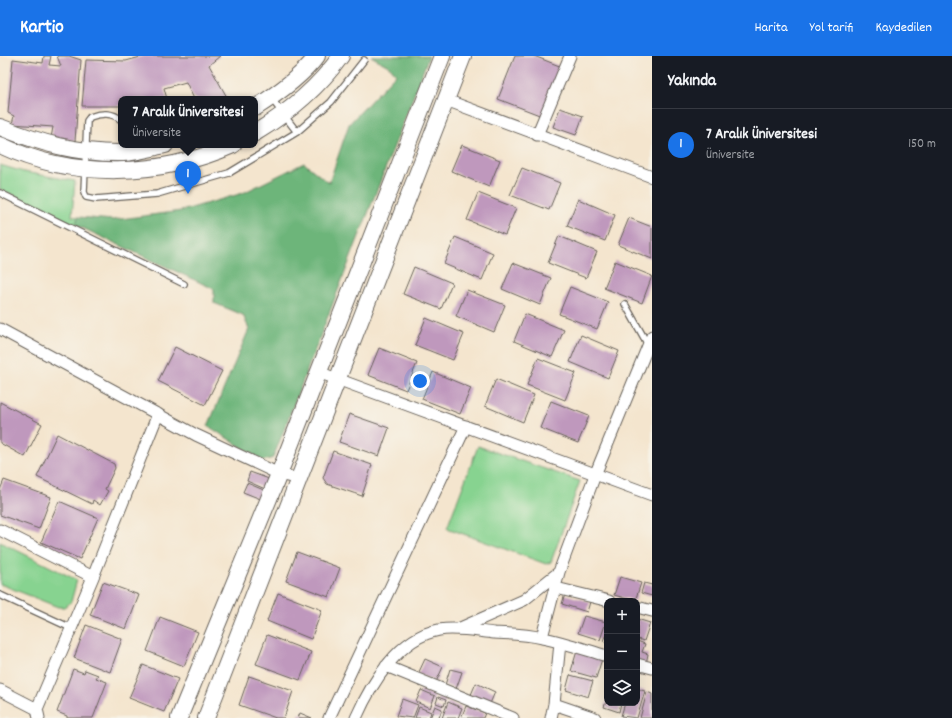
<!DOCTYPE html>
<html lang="tr">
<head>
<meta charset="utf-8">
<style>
  body { margin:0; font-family:Dekko,sans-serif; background:#20242c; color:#f1f3f6 }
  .controls { position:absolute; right:12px; bottom:12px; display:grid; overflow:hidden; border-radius:8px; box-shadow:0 4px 16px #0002 }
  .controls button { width:36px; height:36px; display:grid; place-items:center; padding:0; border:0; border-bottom:1px solid #363941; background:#171b24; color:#f1f3f6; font:20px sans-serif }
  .you { position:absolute; left:420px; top:325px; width:14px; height:14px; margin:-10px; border:3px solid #fff; border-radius:50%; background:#1a73e8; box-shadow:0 0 0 6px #1a73e833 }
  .badge { display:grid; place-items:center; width:26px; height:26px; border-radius:50%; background:#1a73e8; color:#fff; font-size:13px; font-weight:700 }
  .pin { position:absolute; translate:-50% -33px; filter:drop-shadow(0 1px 2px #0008) }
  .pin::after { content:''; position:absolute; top:21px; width:14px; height:12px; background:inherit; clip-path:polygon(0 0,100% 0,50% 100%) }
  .popup { position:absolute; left:118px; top:40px; width:140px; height:52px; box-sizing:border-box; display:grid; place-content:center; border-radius:8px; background:#171b24; filter:drop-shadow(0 1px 3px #0005); font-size:13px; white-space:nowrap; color:#9ea1a6 }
  .popup b { font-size:15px; color:#f1f3f6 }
  .popup::after { content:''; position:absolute; left:50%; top:100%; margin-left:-8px; border:8px solid transparent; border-top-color:#171b24 }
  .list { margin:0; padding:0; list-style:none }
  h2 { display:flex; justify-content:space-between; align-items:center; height:52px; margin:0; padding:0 16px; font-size:17px }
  h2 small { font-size:13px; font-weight:400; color:#9ea1a6 }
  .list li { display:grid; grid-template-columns:26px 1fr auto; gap:12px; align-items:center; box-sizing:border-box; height:72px; padding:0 16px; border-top:1px solid #363941 }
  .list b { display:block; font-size:15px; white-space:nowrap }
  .list p { margin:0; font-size:13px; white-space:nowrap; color:#9ea1a6 }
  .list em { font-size:13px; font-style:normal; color:#9ea1a6 }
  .icon { flex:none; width:22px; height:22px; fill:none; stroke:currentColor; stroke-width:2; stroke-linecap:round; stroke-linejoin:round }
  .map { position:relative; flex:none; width:652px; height:662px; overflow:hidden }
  header { display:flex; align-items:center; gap:24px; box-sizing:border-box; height:56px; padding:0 20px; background:#1a73e8; color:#fff }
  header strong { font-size:19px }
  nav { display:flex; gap:22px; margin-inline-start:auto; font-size:14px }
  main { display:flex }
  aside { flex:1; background:#171b24 }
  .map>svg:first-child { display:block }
  .green { fill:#87d390; stroke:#527856 }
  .forest { fill:#6db57a; stroke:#44684b }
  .building { fill:#bf98bd }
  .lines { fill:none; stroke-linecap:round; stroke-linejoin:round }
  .lane-casing { stroke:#68625a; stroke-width:8 }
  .street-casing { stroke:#68625a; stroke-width:13 }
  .secondary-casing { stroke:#68625a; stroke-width:18 }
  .lane { stroke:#fff; stroke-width:5.5 }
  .street { stroke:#fff; stroke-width:11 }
  .secondary { stroke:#fff; stroke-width:16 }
</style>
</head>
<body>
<header>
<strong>Kartio</strong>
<nav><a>Harita</a><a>Yol tarifi</a><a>Kaydedilen</a></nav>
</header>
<main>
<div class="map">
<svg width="652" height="662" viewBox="0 0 652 662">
  <rect width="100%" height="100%" fill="#f7f3e8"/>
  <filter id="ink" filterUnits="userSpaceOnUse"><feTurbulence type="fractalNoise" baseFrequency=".025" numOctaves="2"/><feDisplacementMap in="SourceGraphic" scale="8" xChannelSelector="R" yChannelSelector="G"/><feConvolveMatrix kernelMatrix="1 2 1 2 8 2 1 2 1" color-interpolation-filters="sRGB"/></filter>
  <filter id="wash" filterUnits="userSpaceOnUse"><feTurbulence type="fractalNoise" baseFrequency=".012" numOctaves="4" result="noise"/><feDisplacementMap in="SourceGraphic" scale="16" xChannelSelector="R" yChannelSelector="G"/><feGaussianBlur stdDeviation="0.9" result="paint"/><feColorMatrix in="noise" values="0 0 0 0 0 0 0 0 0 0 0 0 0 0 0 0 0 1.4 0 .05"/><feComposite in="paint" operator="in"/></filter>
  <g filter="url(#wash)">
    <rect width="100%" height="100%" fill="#f4e5ce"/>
    <path class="green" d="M 0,109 L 24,116 L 75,125 L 72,160 L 78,161 L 76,169 L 0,133 Z
      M 478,390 L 580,425 L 551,506 L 546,508 L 447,472 Z
      M 0,486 L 77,524 L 71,546 L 64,551 L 58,551 L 0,528 Z"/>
    <path class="forest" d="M 371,0 L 429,0 L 273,402 L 263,405 L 208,370 L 249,273 L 243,259 L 214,247 L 214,233 L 76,169 L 78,161 L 113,164 L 181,155 L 243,137 L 304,107 L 329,127 L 349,68 L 396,18 L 390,11 Z"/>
    <g id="blocks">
      <path class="building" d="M 44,0 L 51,0 L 49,9 L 61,10 L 57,0 L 69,0 L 81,4 L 75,85 L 51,82 L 53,71 L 12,68 L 14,60 L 8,57 L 13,3 L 43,7 Z
        M 144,0 L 220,0 L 209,9 L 228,43 L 194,43 L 186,26 L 164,32 L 167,43 L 121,43 L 121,50 L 82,50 L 86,4 L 126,5 Z
        M 515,0 L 534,0 L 562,11 L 542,60 L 498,43 Z
        M 560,52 L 583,60 L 576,79 L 553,71 Z
        M 462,89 L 500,104 L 489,131 L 451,115 Z
        M 522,112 L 560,127 L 549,154 L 510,139 Z
        M 478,137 L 516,152 L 505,179 L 467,164 Z
        M 578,143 L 615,159 L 605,185 L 567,170 Z
        M 629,162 L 652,171 L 652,203 L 618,189 Z
        M 559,180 L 597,196 L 586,222 L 548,207 Z
        M 455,181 L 493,197 L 482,224 L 444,208 Z
        M 615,205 L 652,220 L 642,247 L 604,232 Z
        M 513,207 L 551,222 L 540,249 L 502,233 Z
        M 414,211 L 452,227 L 441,253 L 403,238 Z
        M 570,231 L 608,246 L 597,273 L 559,258 Z
        M 467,234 L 505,249 L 494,276 L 456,260 Z
        M 525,258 L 564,274 L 552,301 L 514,285 Z
        M 426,262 L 464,278 L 453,304 L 415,289 Z
        M 581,279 L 619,295 L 608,322 L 570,306 Z
        M 175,291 L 222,315 L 205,349 L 158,325 Z
        M 379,292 L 417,307 L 406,334 L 368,319 Z
        M 538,302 L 576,317 L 565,344 L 527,329 Z
        M 433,316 L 471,332 L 460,358 L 422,343 Z
        M 496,323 L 534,339 L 523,366 L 485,350 Z
        M 551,345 L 589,360 L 578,387 L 540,372 Z
        M 0,346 L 42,368 L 25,401 L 0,387 Z
        M 349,358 L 389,372 L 379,400 L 339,386 Z
        M 57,378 L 114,408 L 115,412 L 105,433 L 108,435 L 100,449 L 93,444 L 92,448 L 37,421 Z
        M 333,395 L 372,409 L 362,440 L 327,428 L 323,422 Z
        M 250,416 L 269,423 L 265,433 L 247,425 Z
        M 4,424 L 51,441 L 39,473 L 0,459 L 0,434 Z
        M 247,427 L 266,435 L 263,444 L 243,436 Z
        M 59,445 L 98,462 L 80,503 L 41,486 Z
        M 297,496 L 340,512 L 329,541 L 286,525 Z
        M 620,521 L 641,527 L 635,545 L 614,539 Z
        M 103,526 L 139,539 L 126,573 L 90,559 Z
        M 644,527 L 652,529 L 652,540 L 641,537 Z
        M 278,537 L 322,554 L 311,583 L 267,565 Z
        M 565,538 L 590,546 L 587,556 L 562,548 Z
        M 584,560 L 606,566 L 600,584 L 578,577 Z
        M 160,561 L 198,576 L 184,610 L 147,595 Z
        M 637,563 L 650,567 L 644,585 L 637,583 Z
        M 86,569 L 122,583 L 110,616 L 74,602 Z
        M 607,575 L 607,587 L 603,585 Z
        M 267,579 L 311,596 L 300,624 L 256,608 Z
        M 637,585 L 645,588 L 642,596 L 648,598 L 646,608 L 637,605 Z
        M 577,595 L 602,603 L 596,622 L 571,615 Z
        M 425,603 L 443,611 L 436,626 L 418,618 Z
        M 143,609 L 178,623 L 164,656 L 129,642 Z
        M 73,613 L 84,617 L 85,614 L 98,619 L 96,622 L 107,626 L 93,662 L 67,662 L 67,660 L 57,656 Z
        M 450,613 L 462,616 L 456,633 L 445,629 Z
        M 570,619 L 593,625 L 588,641 L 566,634 Z
        M 249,620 L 293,635 L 284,662 L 276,662 L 239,649 Z
        M 476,627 L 495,636 L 489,650 L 470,641 Z
        M 637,633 L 645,635 L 637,662 L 621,660 L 625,647 L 637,647 Z
        M 421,634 L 435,640 L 430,652 L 416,646 Z
        M 647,636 L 652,638 L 652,662 L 640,662 Z
        M 438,641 L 446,644 L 444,650 L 436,647 Z
        M 402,643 L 418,649 L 413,662 L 396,660 Z
        M 607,643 L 607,647 L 621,647 L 619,656 L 604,651 Z
        M 448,646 L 462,652 L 458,662 L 442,662 Z
        M 435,650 L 442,653 L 439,662 L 430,662 Z
        M 466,650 L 485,657 L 483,662 L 461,662 Z
        M 419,651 L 431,656 L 429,662 L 415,662 Z
        M 300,657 L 312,662 L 298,662 Z"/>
    </g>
  </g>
  <g filter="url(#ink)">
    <use href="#blocks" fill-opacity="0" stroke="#68625a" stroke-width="1"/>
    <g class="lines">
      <g class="lane-casing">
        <path id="lane" d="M 121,64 C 113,56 100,57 90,61 L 87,65 L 84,136 L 86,141 L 96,143 L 157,138 L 229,117 L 297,76 L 271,42
          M 297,76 L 331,46 L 364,4
          M 0,137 L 184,228
          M 625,248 L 648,289
          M 0,539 L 71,572"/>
      </g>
      <g class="street-casing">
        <path id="street" d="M 446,44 L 652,121
          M 537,79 L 570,0
          M 0,273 L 196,379 L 279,418 L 299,423
          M 318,316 L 652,439
          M 0,474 L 93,521
          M 556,532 L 609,545
          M 637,551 L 652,555
          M 458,573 L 524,544 L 559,516
          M 542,581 L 559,516 L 595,419 L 652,280
          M 637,608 L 652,612
          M 386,610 L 513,662
          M 0,634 L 37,653 L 39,662
          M 554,648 L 595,662
          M 37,653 L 93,521 L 158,358
          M 329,662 L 466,370
          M 356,662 C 371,628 399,581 439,574 C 456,571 476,575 494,577 C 510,578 527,578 542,582 C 564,586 586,594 607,600
          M 551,662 L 554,648 L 560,587"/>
      </g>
      <g class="secondary-casing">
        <path id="secondary" d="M 255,52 C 277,38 301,21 317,0
          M 0,71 C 40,87 79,98 123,97 C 137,96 151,92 165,89
          M 255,77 C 288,57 318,32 341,0
          M 0,89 C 73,124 160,121 233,89
          M 179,662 L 279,418 L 442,0
          M 206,662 L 463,0"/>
      </g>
      <use href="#lane" class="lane"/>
      <use href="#street" class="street"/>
      <use href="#secondary" class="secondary"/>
    </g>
  </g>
</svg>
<div class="controls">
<button>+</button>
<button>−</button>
<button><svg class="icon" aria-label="layers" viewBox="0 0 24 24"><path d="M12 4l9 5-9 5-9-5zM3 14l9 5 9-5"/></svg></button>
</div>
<div class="you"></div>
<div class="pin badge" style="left:188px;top:138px">1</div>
<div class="popup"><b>7 Aralık Üniversitesi</b>Üniversite</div>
</div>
<aside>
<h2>Yakında<small></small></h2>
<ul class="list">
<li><span class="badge">1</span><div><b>7 Aralık Üniversitesi</b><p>Üniversite</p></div><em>150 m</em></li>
</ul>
</aside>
</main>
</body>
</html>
